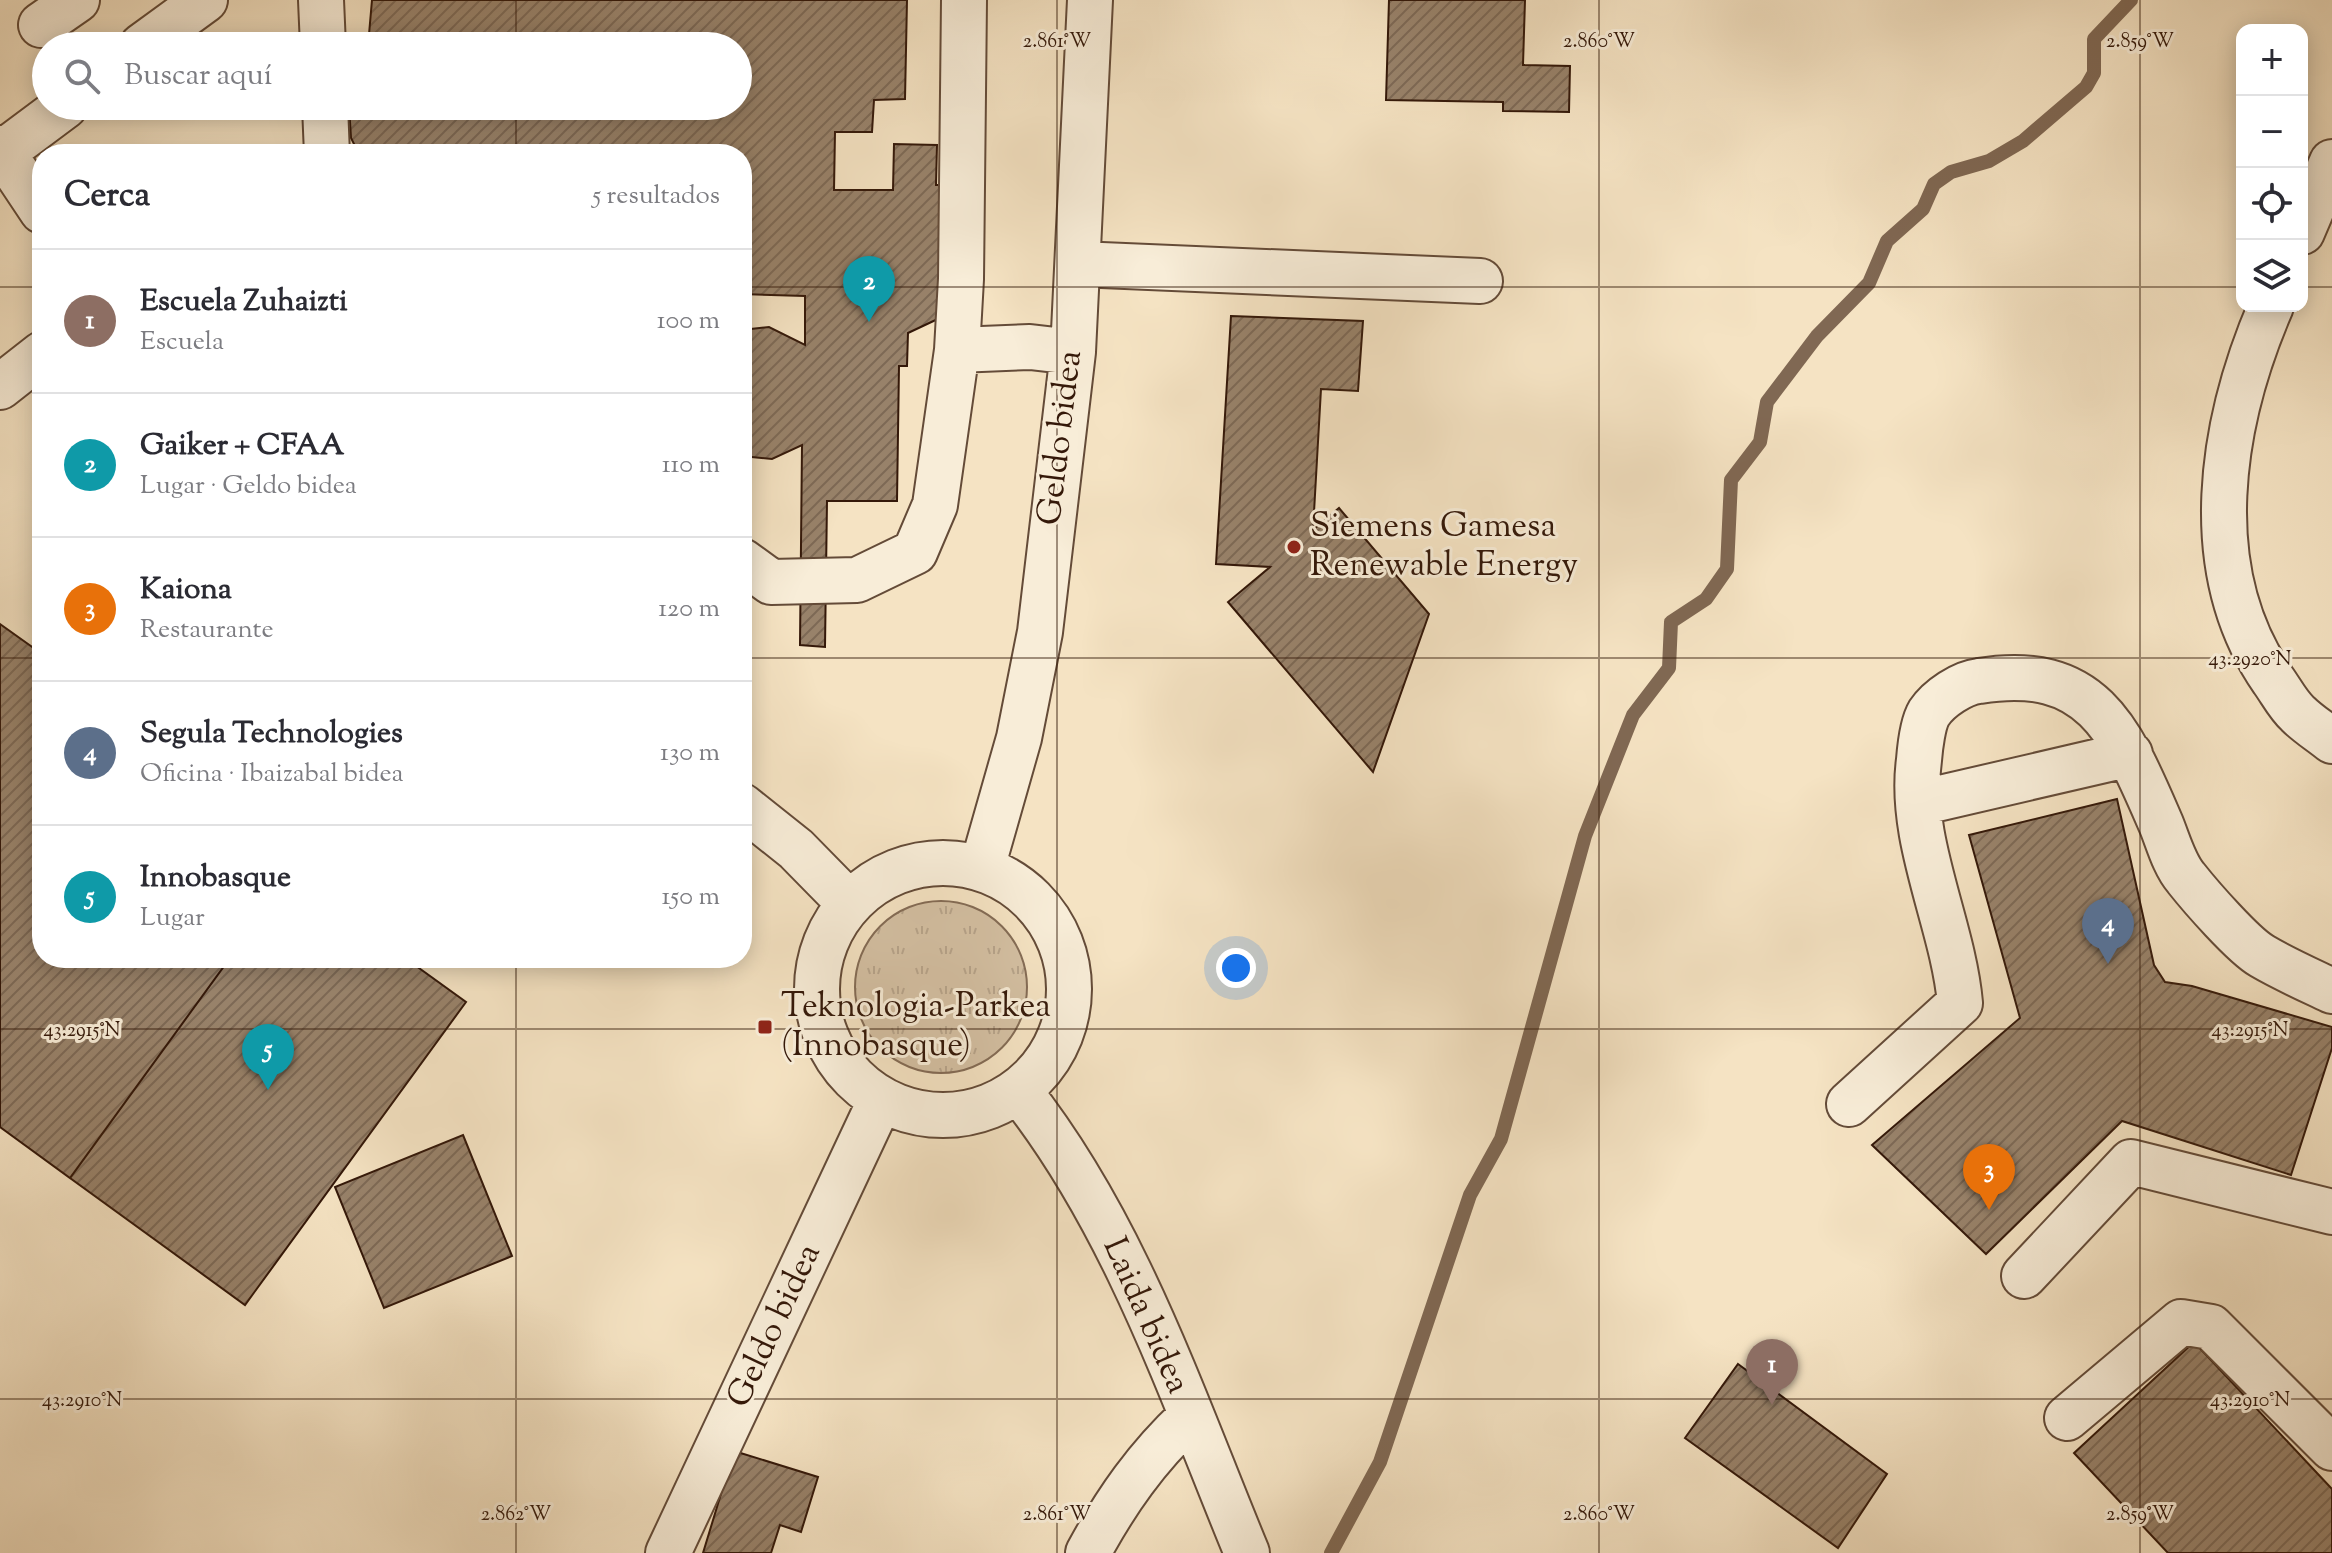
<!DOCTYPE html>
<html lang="es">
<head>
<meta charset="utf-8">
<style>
  body { margin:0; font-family:"Sorts Mill Goudy",serif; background:#f2f2f3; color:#2b2b33 }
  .controls { position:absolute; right:24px; top:24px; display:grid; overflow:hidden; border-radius:16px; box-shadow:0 4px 20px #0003 }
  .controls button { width:72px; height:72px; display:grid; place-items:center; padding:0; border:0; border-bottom:2px solid #e1e1e2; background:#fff; color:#2b2b33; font:40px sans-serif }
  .you { position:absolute; left:1236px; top:968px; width:28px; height:28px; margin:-20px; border:6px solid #fff; border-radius:50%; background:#1a73e8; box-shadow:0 0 0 12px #1a73e833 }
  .badge { display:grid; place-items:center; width:52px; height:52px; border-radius:50%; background:#8f2418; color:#fff; font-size:26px; font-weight:700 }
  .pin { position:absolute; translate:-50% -66px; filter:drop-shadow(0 2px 4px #0008) }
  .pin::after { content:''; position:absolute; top:42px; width:28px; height:24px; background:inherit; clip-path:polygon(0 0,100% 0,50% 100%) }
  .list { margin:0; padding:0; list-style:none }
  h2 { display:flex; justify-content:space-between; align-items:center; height:104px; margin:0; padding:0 32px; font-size:34px }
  h2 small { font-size:26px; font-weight:400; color:#7c7c81 }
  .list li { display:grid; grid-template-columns:52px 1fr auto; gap:24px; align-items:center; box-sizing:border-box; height:144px; padding:0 32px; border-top:2px solid #e1e1e2 }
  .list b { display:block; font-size:30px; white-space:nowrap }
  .list p { margin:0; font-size:26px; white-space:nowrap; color:#7c7c81 }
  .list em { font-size:26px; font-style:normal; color:#7c7c81 }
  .icon { flex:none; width:44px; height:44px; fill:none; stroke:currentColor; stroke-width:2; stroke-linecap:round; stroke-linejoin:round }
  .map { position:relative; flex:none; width:2332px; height:1553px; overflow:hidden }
  .search { position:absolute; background:#fff; box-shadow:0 4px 20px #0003; left:32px; top:32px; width:720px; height:88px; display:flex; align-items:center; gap:20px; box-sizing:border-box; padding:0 28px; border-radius:44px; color:#7c7c81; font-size:30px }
  .panel { position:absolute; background:#fff; box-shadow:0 4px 20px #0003; left:32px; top:144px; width:720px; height:824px; border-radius:32px }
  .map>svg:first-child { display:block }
  .grass { fill:url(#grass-tufts); stroke:#846c56; stroke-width:2 }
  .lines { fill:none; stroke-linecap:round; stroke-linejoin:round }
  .stream { stroke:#806853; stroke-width:14 }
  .building { fill:url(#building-hatch); stroke:#341809; stroke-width:2 }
  .minor-casing { stroke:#644b38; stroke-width:48 }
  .minor { stroke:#f8edd8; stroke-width:44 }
  .ticks { fill:none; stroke:#341809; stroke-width:2; stroke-opacity:0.45 }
  .poi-dot { fill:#8f2418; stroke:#f8edd8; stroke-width:3 }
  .labels { text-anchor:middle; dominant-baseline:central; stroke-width:6; stroke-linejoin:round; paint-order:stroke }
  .street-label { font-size:34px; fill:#341809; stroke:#f8edd8 }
  .poi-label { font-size:34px; fill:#341809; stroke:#f8edd8; text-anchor:start }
  .ticks-label { font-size:20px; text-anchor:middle; fill:#341809; stroke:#f8edd8; stroke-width:6; stroke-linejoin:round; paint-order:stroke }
</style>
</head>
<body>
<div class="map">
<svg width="2332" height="1553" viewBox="0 0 2332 1553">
  <defs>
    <pattern id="grass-tufts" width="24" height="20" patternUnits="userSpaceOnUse" patternTransform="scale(2)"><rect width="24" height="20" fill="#d4c0a3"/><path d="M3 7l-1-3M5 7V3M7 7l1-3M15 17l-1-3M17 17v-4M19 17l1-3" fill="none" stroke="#b7a48b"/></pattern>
    <pattern id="building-hatch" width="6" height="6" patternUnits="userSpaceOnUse" patternTransform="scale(2)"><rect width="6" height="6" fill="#98826a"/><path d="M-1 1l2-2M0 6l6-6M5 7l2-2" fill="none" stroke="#7d6955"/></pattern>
  </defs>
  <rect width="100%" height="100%" fill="#f5e3c3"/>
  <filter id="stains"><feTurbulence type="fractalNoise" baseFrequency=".0025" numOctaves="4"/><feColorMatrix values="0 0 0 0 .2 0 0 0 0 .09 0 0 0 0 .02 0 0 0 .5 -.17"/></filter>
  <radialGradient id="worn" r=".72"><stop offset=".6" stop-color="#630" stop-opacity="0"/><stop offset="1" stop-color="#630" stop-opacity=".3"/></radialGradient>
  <path class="grass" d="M855 987a86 86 0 1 1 172 0a86 86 0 1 1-172 0Z"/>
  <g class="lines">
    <path class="stream" d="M 1331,1553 L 1380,1462 L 1470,1195 L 1501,1139 L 1585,836 L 1633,715 L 1669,668 L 1671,622 L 1706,599 L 1727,569 L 1731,480 L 1760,442 L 1767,402 L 1817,336 L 1869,283 L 1887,241 L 1923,209 L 1934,184 L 1951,172 L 1989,161 L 2023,141 L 2086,87 L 2094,73 L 2094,39 L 2131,0"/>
  </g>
  <path class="building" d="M 372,0 L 907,0 L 905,99 L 874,100 L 872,132 L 835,132 L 834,190 L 893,190 L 894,144 L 937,145 L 936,185 L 947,185 L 942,317 L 908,333 L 907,366 L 899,366 L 897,501 L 827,501 L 825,647 L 800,645 L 802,445 L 772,459 L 742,456 L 742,330 L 769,327 L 805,345 L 805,296 L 742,294 L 742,154 L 359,154 L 351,138 L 349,106 L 738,106 L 738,46 L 368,46 Z
    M 1389,0 L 1525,0 L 1523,65 L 1570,66 L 1569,112 L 1503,111 L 1503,102 L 1386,100 Z
    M 1231,316 L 1363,321 L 1358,391 L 1321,389 L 1313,530 L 1339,508 L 1429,614 L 1373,772 L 1228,602 L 1270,567 L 1216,564 Z
    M 0,624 L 42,654 L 42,958 L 230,958 L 70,1178 L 0,1127 Z
    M 2117,799 L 2154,965 L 2165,982 L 2192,986 L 2332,1027 L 2332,1048 L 2291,1175 L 2122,1121 L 1986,1254 L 1872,1145 L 2020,1018 L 1969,835 Z
    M 230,958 L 405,958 L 466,1002 L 245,1305 L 70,1178 Z
    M 463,1135 L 512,1256 L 384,1308 L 335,1187 Z
    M 2194,1342 L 2332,1489 L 2332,1553 L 2168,1553 L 2074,1453 Z
    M 1738,1364 L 1887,1474 L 1838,1548 L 1685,1438 Z
    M 734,1451 L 818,1477 L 801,1532 L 780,1525 L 771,1553 L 703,1553 Z"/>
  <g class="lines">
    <g class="minor-casing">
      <path id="minor" d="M 321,0 L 323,46
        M 964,0 L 961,279 L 957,350 L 1030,347 L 1073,352
        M 41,25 L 77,0
        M 142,46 L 205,0
        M 325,106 L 327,154
        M 0,148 L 42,211
        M 2,153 L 65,106
        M 2302,232 L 2332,162
        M 1078,264 L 1480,281
        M 2271,306 C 2221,422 2196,569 2273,680 C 2281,691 2288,705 2298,714 C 2308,724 2321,732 2332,741
        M 0,387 L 42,354
        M 742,561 L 771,582 L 857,580 L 915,552 L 935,505 L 957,350
        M 1919,803 L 2130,754
        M 742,806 L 796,849 L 849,903
        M817 989a126 126 0 1 1 252 0a126 126 0 1 1-252 0Z
        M 982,868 L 1019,738 L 1040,632 L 1073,352 L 1090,0
        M 1019,1091 C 1126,1226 1182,1396 1247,1553
        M 1849,1104 L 1960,1003 C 1953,924 1908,840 1919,760 C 1920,747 1923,723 1929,713 C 1939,698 1962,683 1979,681 C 2094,662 2121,732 2161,824 C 2168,841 2174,864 2186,878 C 2201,897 2243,945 2262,956 C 2284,969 2309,980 2332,991
        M 2024,1276 L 2131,1162 L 2332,1212
        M 2067,1418 L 2181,1322 L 2211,1327 L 2332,1448
        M 668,1553 L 881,1099
        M 1088,1553 C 1116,1501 1147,1457 1190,1417"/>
    </g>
    <use href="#minor" class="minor"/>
  </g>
  <path class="ticks" d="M 516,0 L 516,46M 1057,0 L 1057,1553M 1599,0 L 1599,1553M 2140,0 L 2140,1553M 516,106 L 516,154M 0,287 L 42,287M 742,287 L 2242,287M 2302,287 L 2332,287M 0,658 L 42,658M 742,658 L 2332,658M 516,958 L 516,1553M 0,1029 L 2332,1029M 0,1399 L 2332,1399"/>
  <g class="poi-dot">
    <circle cx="1294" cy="547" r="8"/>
    <rect x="757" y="1019" width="16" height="16" rx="4"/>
  </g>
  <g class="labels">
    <g class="street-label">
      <text transform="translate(1061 438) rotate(-83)">Geldo bidea</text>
      <text transform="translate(1145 1316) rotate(66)">Laida bidea</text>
      <text transform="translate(775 1326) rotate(-65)">Geldo bidea</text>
    </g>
    <g class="poi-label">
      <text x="1310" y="527">Siemens Gamesa<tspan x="1310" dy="39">Renewable Energy</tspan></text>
      <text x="781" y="1007">Teknologia-Parkea<tspan x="781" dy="39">(Innobasque)</tspan></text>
    </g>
  </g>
  <g class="ticks-label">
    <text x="1057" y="47">2.861°W</text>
    <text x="1599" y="47">2.860°W</text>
    <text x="2140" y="47">2.859°W</text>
    <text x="2250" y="665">43.2920°N</text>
    <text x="82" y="1036">43.2915°N</text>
    <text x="2250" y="1036">43.2915°N</text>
    <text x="82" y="1406">43.2910°N</text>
    <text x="2250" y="1406">43.2910°N</text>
    <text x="516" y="1520">2.862°W</text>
    <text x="1057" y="1520">2.861°W</text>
    <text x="1599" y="1520">2.860°W</text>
    <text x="2140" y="1520">2.859°W</text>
  </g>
  <rect width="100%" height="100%" filter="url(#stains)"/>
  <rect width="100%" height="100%" fill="url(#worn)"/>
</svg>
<div class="controls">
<button>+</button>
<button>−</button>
<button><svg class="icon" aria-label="locate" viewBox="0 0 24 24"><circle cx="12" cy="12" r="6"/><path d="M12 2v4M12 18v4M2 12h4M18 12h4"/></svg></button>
<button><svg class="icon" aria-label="layers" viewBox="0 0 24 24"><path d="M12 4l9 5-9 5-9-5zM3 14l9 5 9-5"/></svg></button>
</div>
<div class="you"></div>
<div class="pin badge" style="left:1772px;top:1405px;background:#8d6e63">1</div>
<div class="pin badge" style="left:869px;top:322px;background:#0f9aa8">2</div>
<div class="pin badge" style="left:1989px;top:1210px;background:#e8710a">3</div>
<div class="pin badge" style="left:2108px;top:964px;background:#5c6f8a">4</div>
<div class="pin badge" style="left:268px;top:1090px;background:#0f9aa8">5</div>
<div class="search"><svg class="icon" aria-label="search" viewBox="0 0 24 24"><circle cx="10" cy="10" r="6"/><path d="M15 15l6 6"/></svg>Buscar aquí</div>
<section class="panel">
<h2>Cerca<small>5 resultados</small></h2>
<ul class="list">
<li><span class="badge" style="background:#8d6e63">1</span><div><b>Escuela Zuhaizti</b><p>Escuela</p></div><em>100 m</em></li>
<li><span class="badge" style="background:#0f9aa8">2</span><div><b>Gaiker + CFAA</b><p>Lugar · Geldo bidea</p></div><em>110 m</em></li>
<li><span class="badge" style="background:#e8710a">3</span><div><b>Kaiona</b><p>Restaurante</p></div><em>120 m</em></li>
<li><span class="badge" style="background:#5c6f8a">4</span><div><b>Segula Technologies</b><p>Oficina · Ibaizabal bidea</p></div><em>130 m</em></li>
<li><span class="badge" style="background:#0f9aa8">5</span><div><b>Innobasque</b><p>Lugar</p></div><em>150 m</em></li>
</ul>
</section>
</div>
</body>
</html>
